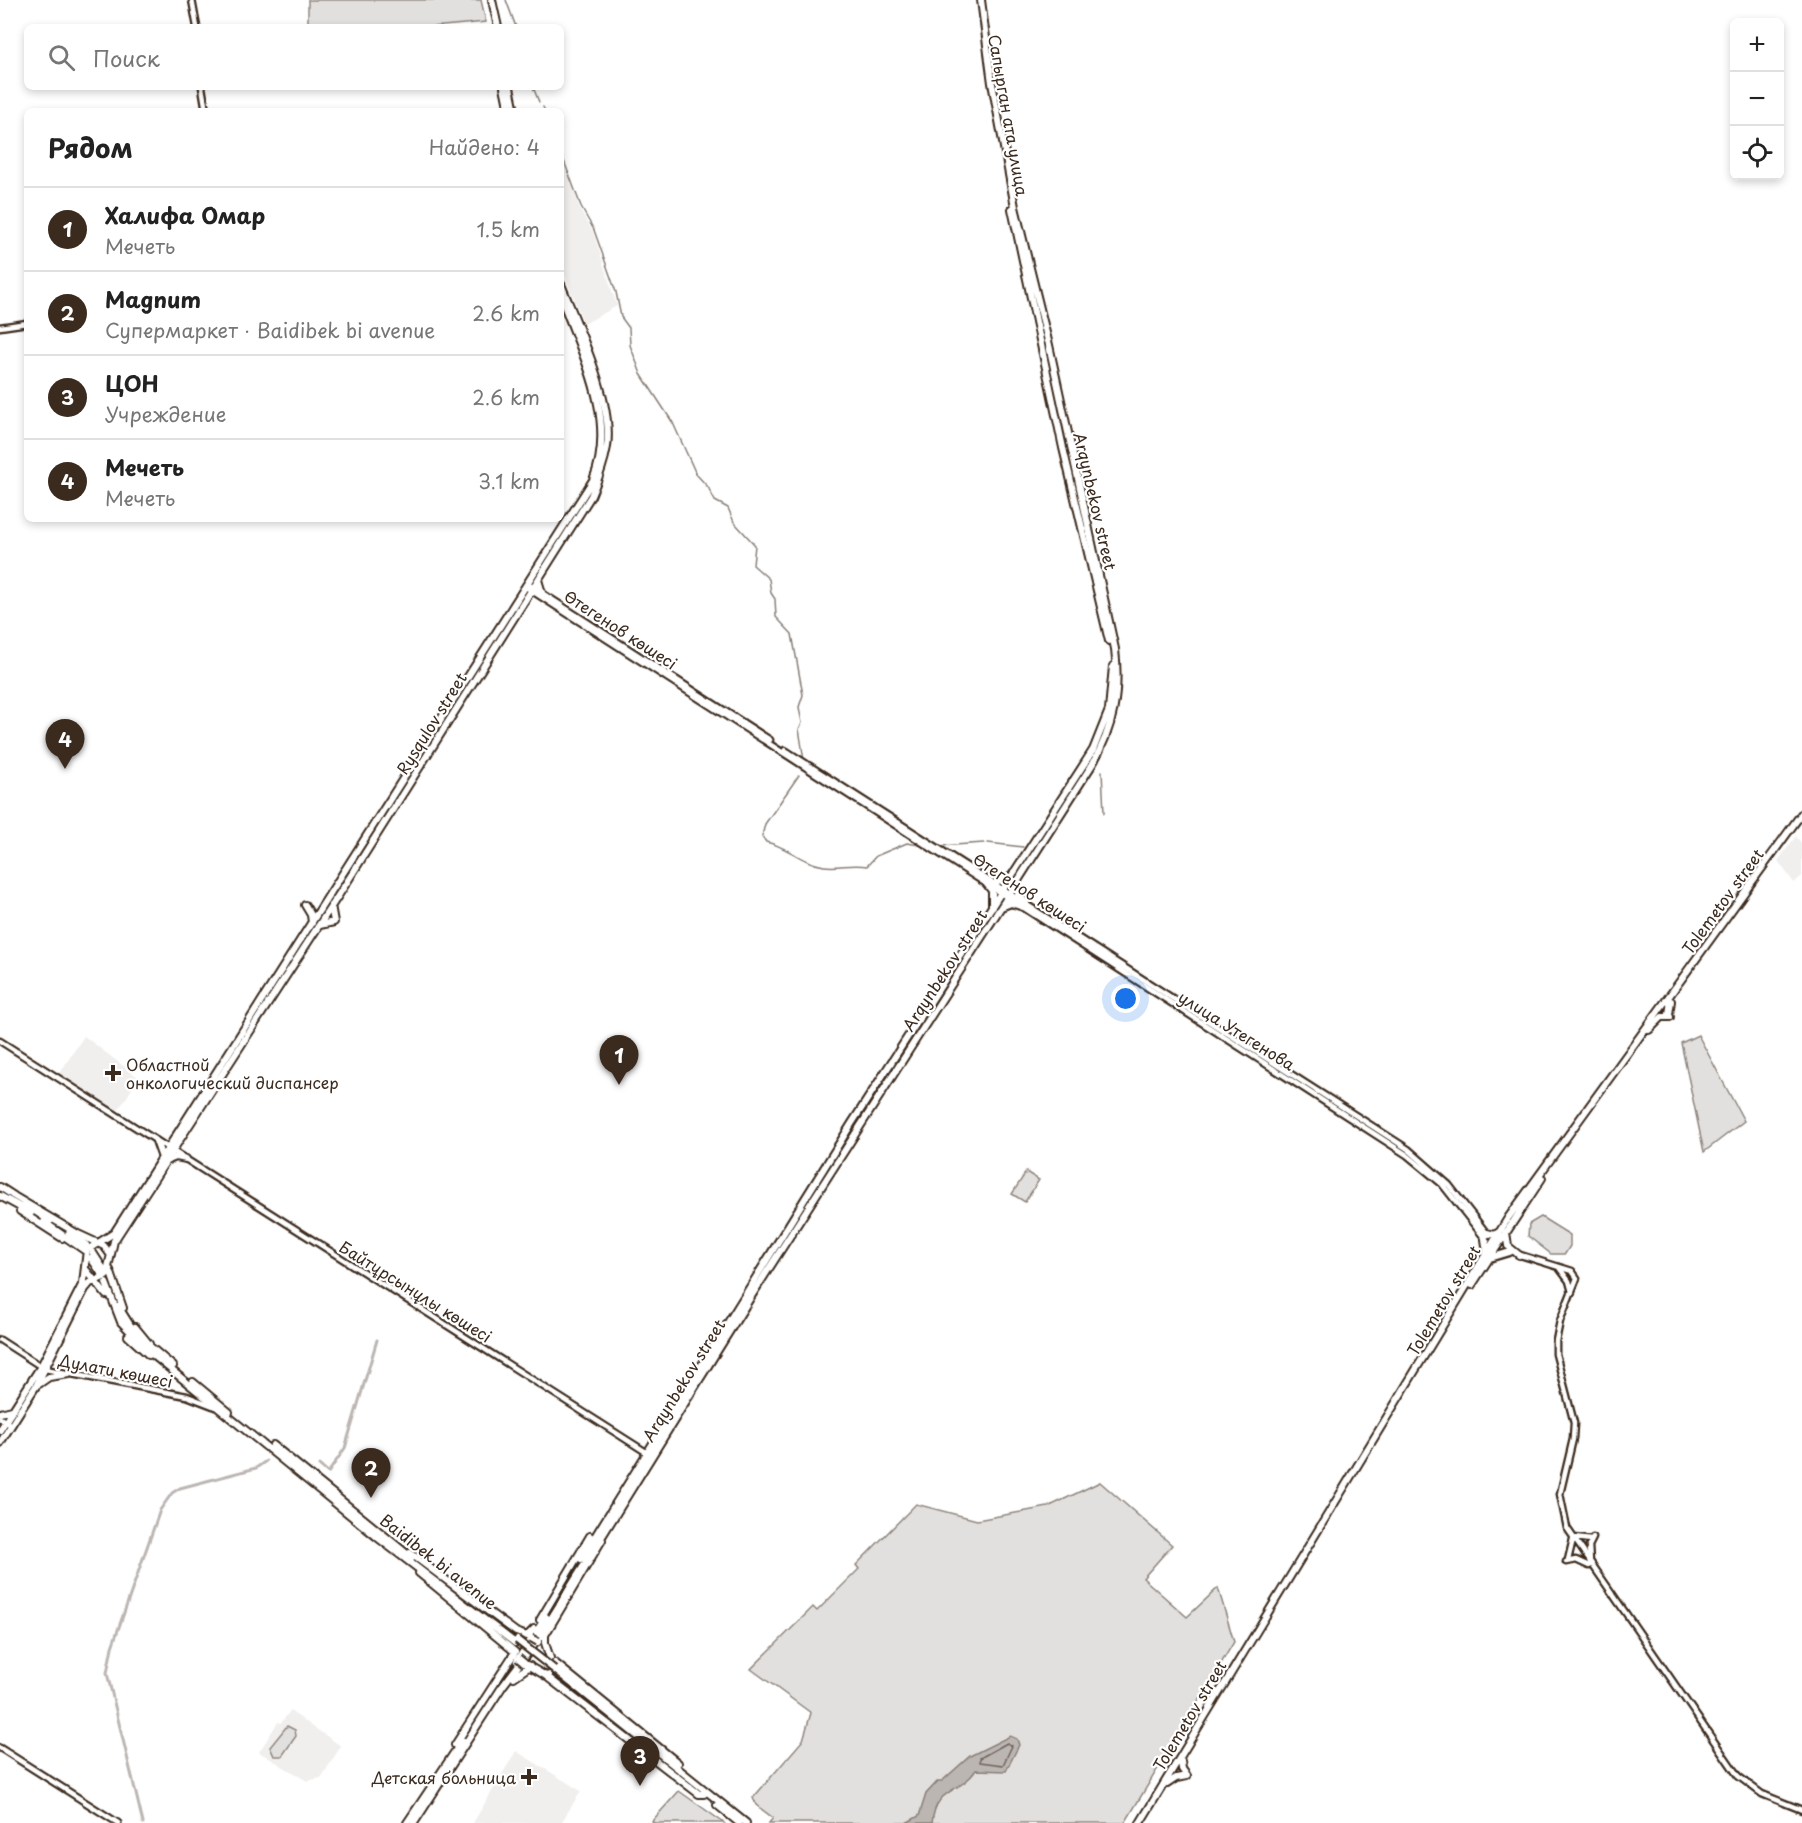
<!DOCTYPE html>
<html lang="ru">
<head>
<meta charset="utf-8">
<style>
  body { margin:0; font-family:"Playpen Sans",sans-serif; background:#f2f2f2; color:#222 }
  .controls { position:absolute; right:18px; top:18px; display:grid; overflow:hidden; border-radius:9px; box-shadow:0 3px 9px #0003 }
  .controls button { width:54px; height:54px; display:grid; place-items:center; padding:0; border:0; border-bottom:2px solid #e0e0e0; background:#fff; color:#222; font:30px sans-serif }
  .you { position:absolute; left:1126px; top:999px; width:21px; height:21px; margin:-15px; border:4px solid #fff; border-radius:50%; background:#1a73e8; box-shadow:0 0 0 9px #1a73e833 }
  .badge { display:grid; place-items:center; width:39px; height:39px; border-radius:50%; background:#3b2a1e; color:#fff; font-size:20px; font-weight:700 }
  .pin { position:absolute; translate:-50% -50px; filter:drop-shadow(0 2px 3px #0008) }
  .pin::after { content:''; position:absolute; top:32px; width:21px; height:18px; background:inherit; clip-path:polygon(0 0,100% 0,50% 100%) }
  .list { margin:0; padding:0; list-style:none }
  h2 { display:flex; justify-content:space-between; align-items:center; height:78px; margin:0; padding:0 24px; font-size:26px }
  h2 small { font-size:20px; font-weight:400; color:#767676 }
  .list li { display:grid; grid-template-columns:39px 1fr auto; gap:18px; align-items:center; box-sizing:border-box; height:84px; padding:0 24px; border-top:2px solid #e0e0e0 }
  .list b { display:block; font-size:22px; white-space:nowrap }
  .list p { margin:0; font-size:20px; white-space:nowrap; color:#767676 }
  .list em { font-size:20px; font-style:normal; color:#767676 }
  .icon { flex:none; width:33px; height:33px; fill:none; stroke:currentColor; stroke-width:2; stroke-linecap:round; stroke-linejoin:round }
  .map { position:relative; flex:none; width:1802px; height:1823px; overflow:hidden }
  .search { position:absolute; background:#fff; box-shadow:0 3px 9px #0003; left:24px; top:24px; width:540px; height:66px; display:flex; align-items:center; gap:15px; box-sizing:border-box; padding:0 21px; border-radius:9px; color:#767676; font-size:22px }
  .panel { position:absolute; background:#fff; box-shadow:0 3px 9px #0003; left:24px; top:108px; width:540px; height:414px; border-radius:9px }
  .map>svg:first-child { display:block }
  .built { fill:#f1efee }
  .green { fill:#e2e0de; stroke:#8e857e; stroke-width:1.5 }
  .water { fill:#bcb6b3; stroke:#887e77; stroke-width:1.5 }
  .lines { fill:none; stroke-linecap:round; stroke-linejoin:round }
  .shore { stroke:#6f625a; stroke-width:1.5 }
  .stream { stroke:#887e77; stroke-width:1.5 }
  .canal { stroke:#bcb6b3; stroke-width:3 }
  .secondary-casing { stroke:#3b2a1e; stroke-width:9 }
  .primary-casing { stroke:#3b2a1e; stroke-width:10 }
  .secondary { stroke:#fff; stroke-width:4.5 }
  .primary { stroke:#fff; stroke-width:6 }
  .primary-bridge-casing { stroke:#3b2a1e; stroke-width:10; stroke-linecap:butt }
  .primary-bridge { stroke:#fff; stroke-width:6 }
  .poi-dot { fill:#3b2a1e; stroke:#fff; stroke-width:2 }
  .labels { text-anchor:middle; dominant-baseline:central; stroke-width:4.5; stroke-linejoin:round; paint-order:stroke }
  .street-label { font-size:16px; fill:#3b2a1e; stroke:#fff }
  .poi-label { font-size:16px; fill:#3b2a1e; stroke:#fff; text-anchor:start }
</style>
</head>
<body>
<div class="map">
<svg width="1802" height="1823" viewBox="0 0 1802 1823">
  <rect width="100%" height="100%" fill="#fff"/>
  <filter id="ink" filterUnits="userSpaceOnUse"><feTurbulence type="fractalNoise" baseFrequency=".0167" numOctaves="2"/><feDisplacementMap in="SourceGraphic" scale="12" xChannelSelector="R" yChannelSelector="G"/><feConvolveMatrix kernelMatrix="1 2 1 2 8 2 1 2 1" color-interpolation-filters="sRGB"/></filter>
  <g filter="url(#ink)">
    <path class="built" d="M 561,154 L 581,212 L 593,232 L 617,306 L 584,324 L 565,276 L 561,277 Z
      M 1796,836 L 1802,844 L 1802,876 L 1794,883 L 1778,861 Z
      M 84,1036 L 139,1078 L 117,1112 L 59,1074 Z
      M 290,1711 L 341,1746 L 321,1778 L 307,1781 L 259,1752 L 278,1722 L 281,1723 Z
      M 516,1751 L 581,1791 L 561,1823 L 473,1823 Z"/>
    <path class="green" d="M 308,0 L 481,0 L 486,22 L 432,27 L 308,27 Z
      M 1698,1035 L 1744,1121 L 1704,1152 L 1681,1043 Z
      M 1026,1172 L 1039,1180 L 1025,1202 L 1012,1194 Z
      M 1541,1217 L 1570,1235 L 1570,1246 L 1565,1254 L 1551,1254 L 1528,1236 L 1529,1224 Z
      M 1100,1482 L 1172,1545 L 1143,1578 L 1187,1617 L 1218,1588 L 1234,1642 L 1125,1823 L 769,1823 L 773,1818 L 756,1805 L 753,1798 L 803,1740 L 811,1713 L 751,1669 L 813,1607 L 817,1611 L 859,1569 L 856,1565 L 916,1504 L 977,1520 L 1048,1507 Z
      M 287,1726 L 295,1730 L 296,1736 L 282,1756 L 274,1756 L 270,1747 Z
      M 679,1791 L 724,1823 L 654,1823 L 652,1821 Z"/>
    <path class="water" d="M 1010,1736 L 1017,1739 L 1019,1745 L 1006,1771 L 976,1770 C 959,1795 936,1786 932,1823 L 906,1823 L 919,1816 L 926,1794 L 938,1781 L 942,1781 L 970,1756 Z"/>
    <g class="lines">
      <path class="shore" d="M 1007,1743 L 1012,1746 L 1003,1765 L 980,1762 L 980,1758 Z"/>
      <path class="stream" d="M 506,0 L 516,27
        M 533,87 L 539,102
        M 543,107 L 545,111
        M 561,153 L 582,209 L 594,230 L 616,292 L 621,317 L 629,328 L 630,345 L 641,374 L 673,423 L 696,474 L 708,487 L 715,501 L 728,508 L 734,522 L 755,545 L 753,565 L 769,579 L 771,593 L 775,599 L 776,617 L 792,634 L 803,695 L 799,707 L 802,723 L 799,729 L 804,760
        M 1102,771 L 1104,813
        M 799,775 L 765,824 L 762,836 L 766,842 C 787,846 802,863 824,866 C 839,868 852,863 867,866 L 876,856 L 907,843 L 925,846
        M 988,843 L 1023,847
        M 939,846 L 984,843"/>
      <path class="canal" d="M 319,1465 L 328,1473 L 345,1448 L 377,1340
        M 143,1823 L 107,1673 L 112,1647 L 160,1510 L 172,1493 L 180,1488 L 256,1468 L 266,1461"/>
      <g class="secondary-casing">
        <path id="secondary" d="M 192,0 L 197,27
          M 202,87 L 206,111
          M 0,327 L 27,323
          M 528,584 L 770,740
          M 526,587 L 1407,1155 L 1442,1184 L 1487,1241
          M 785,750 L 1408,1149 L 1449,1185 L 1488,1235
          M 0,1041 L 646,1452
          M 1517,1254 L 1572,1271 L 1577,1278 L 1560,1321 L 1556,1341 L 1556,1354 L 1574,1423 L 1573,1439 L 1560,1494 L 1567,1528 L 1738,1776 L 1762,1794 L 1802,1810
          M 1560,1269 L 1569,1281 L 1572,1292
          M 0,1340 L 45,1369 L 187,1396 L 213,1406
          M 0,1418 L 11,1425
          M 1574,1538 L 1591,1540
          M 1568,1560 L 1573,1539
          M 1566,1562 L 1576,1560 L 1589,1566
          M 1590,1563 L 1589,1546 L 1593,1538
          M 0,1748 L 118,1823"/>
      </g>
      <g class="primary-casing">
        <path id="primary" d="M 492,0 L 498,27
          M 504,87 L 509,111
          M 510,87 L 515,111
          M 1012,209 L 1063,448 L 1109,641
          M 538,580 L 542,593
          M 986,883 L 992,891 L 992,907
          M 995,883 L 1010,877
          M 1018,883 L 1018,894 L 1026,903
          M 305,905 L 311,915 L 312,923
          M 1001,907 L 1011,903 L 1023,907
          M 320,925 L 334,922 L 331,905
          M 1669,1014 L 1671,1001
          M 1649,1030 L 1662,1017 L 1670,1017
          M 156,1141 L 162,1158
          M 166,1161 L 176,1157 L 186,1159
          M 0,1187 L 14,1196
          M 12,1195 L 78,1234 L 104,1246 L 110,1254
          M 0,1196 L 31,1213
          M 24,1204 L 50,1221
          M 20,1211 L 62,1238
          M 44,1222 L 84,1250
          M 1506,1232 L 1508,1246 L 1519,1255
          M 69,1233 L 86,1245
          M 1487,1233 L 1495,1235 L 1499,1232
          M 1485,1239 L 1487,1253
          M 93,1253 L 104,1270
          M 91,1258 L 101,1273
          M 1490,1258 L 1510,1252
          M 110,1270 L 123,1308
          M 87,1271 L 106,1295
          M 106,1283 L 121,1322 L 153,1355 L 377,1537 L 515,1643
          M 1472,1285 L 1542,1178
          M 118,1306 L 135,1333
          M 135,1327 L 149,1344
          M 128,1336 L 149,1355
          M 147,1344 L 173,1366
          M 193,1382 L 229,1412
          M 39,1384 L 49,1377 L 69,1374
          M 0,1413 L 12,1410
          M 0,1430 L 41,1366 L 83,1283 L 87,1250 L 114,1233 L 593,480 C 618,419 581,354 561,297
          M 0,1443 L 36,1386 L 85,1289 L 90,1283 L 106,1276 L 114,1241 L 347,882 L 591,496 C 598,480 604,464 607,447 C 614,402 578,327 561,284
          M 273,1445 L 412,1558
          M 410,1553 L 516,1632 L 527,1636 L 534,1629
          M 581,1559 L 852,1123 L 1093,750 L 1109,710 L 1113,666
          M 419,1573 L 515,1652 L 455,1745
          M 540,1620 L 590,1536
          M 550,1658 L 545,1643 L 545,1635 L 602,1540
          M 517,1661 L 546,1617
          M 555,1663 L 678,1763
          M 527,1665 L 546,1676 L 549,1675
          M 555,1670 L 746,1823
          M 546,1676 L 699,1794 L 704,1794
          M 514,1677 L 530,1666
          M 1167,1784 L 1176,1778 L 1187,1776 L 1182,1769 L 1181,1761
          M 717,1805 L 739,1823
          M 407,1823 L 462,1741
          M 414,1823 L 502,1687 L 537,1641 L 752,1295 L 1092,765 C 1114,727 1120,692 1115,649 L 1049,345 L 1015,207 L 992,83 L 981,0
          M 1140,1823 L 1508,1218 L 1802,813"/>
      </g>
      <use href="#secondary" class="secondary"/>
      <use href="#primary" class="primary"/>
      <g class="primary-bridge-casing">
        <path id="primary-bridge" d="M 531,1638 L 538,1642
          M 517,1640 L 555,1670
          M 518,1658 L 524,1663"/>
      </g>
      <use href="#primary-bridge" class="primary-bridge"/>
    </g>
  </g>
  <g class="poi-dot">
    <path d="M110 1064h6v6h6v6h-6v6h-6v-6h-6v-6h6z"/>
    <path d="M526 1768h6v6h6v6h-6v6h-6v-6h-6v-6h6z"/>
  </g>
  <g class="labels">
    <g class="street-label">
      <text transform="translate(1009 115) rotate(80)">Сапырган ата улица</text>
      <text transform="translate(1096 501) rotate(77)">Arqynbekov street</text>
      <text transform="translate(621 629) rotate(33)">Өтегенов көшесі</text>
      <text transform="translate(431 723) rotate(-58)">Rysqulov street</text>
      <text transform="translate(1030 892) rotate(33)">Өтегенов көшесі</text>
      <text transform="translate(1722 901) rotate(-54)">Tolemetov street</text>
      <text transform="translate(944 970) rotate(-57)">Arqynbekov street</text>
      <text transform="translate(1237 1030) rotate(32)">улица Утегенова</text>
      <text transform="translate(416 1291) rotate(32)">Байтұрсынұлы көшесі</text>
      <text transform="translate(1443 1300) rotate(-59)">Tolemetov street</text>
      <text transform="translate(116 1370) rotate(11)">Дулати көшесі</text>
      <text transform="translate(683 1380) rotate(-58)">Arqynbekov street</text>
      <text transform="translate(439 1561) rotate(38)">Baidibek bi avenue</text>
      <text transform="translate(1189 1715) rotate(-59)">Tolemetov street</text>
    </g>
    <g class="poi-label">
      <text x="126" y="1064">Областной<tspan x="126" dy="18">онкологический диспансер</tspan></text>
      <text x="516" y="1777" text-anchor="end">Детская больница</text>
    </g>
  </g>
</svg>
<div class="controls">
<button>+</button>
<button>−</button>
<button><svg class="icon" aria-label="locate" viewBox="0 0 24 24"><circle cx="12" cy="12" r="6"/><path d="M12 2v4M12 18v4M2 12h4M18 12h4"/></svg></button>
</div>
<div class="you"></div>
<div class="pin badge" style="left:619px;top:1085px">1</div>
<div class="pin badge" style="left:371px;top:1498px">2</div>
<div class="pin badge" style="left:640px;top:1786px">3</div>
<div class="pin badge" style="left:65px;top:769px">4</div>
<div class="search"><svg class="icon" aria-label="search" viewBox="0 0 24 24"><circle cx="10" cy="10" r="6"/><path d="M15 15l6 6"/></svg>Поиск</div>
<section class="panel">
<h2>Рядом<small>Найдено: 4</small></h2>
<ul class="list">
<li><span class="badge">1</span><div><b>Халифа Омар</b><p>Мечеть</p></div><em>1.5 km</em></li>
<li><span class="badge">2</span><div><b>Magnum</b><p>Супермаркет · Baidibek bi avenue</p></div><em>2.6 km</em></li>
<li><span class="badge">3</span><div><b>ЦОН</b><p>Учреждение</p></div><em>2.6 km</em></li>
<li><span class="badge">4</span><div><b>Мечеть</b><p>Мечеть</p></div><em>3.1 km</em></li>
</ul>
</section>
</div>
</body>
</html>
